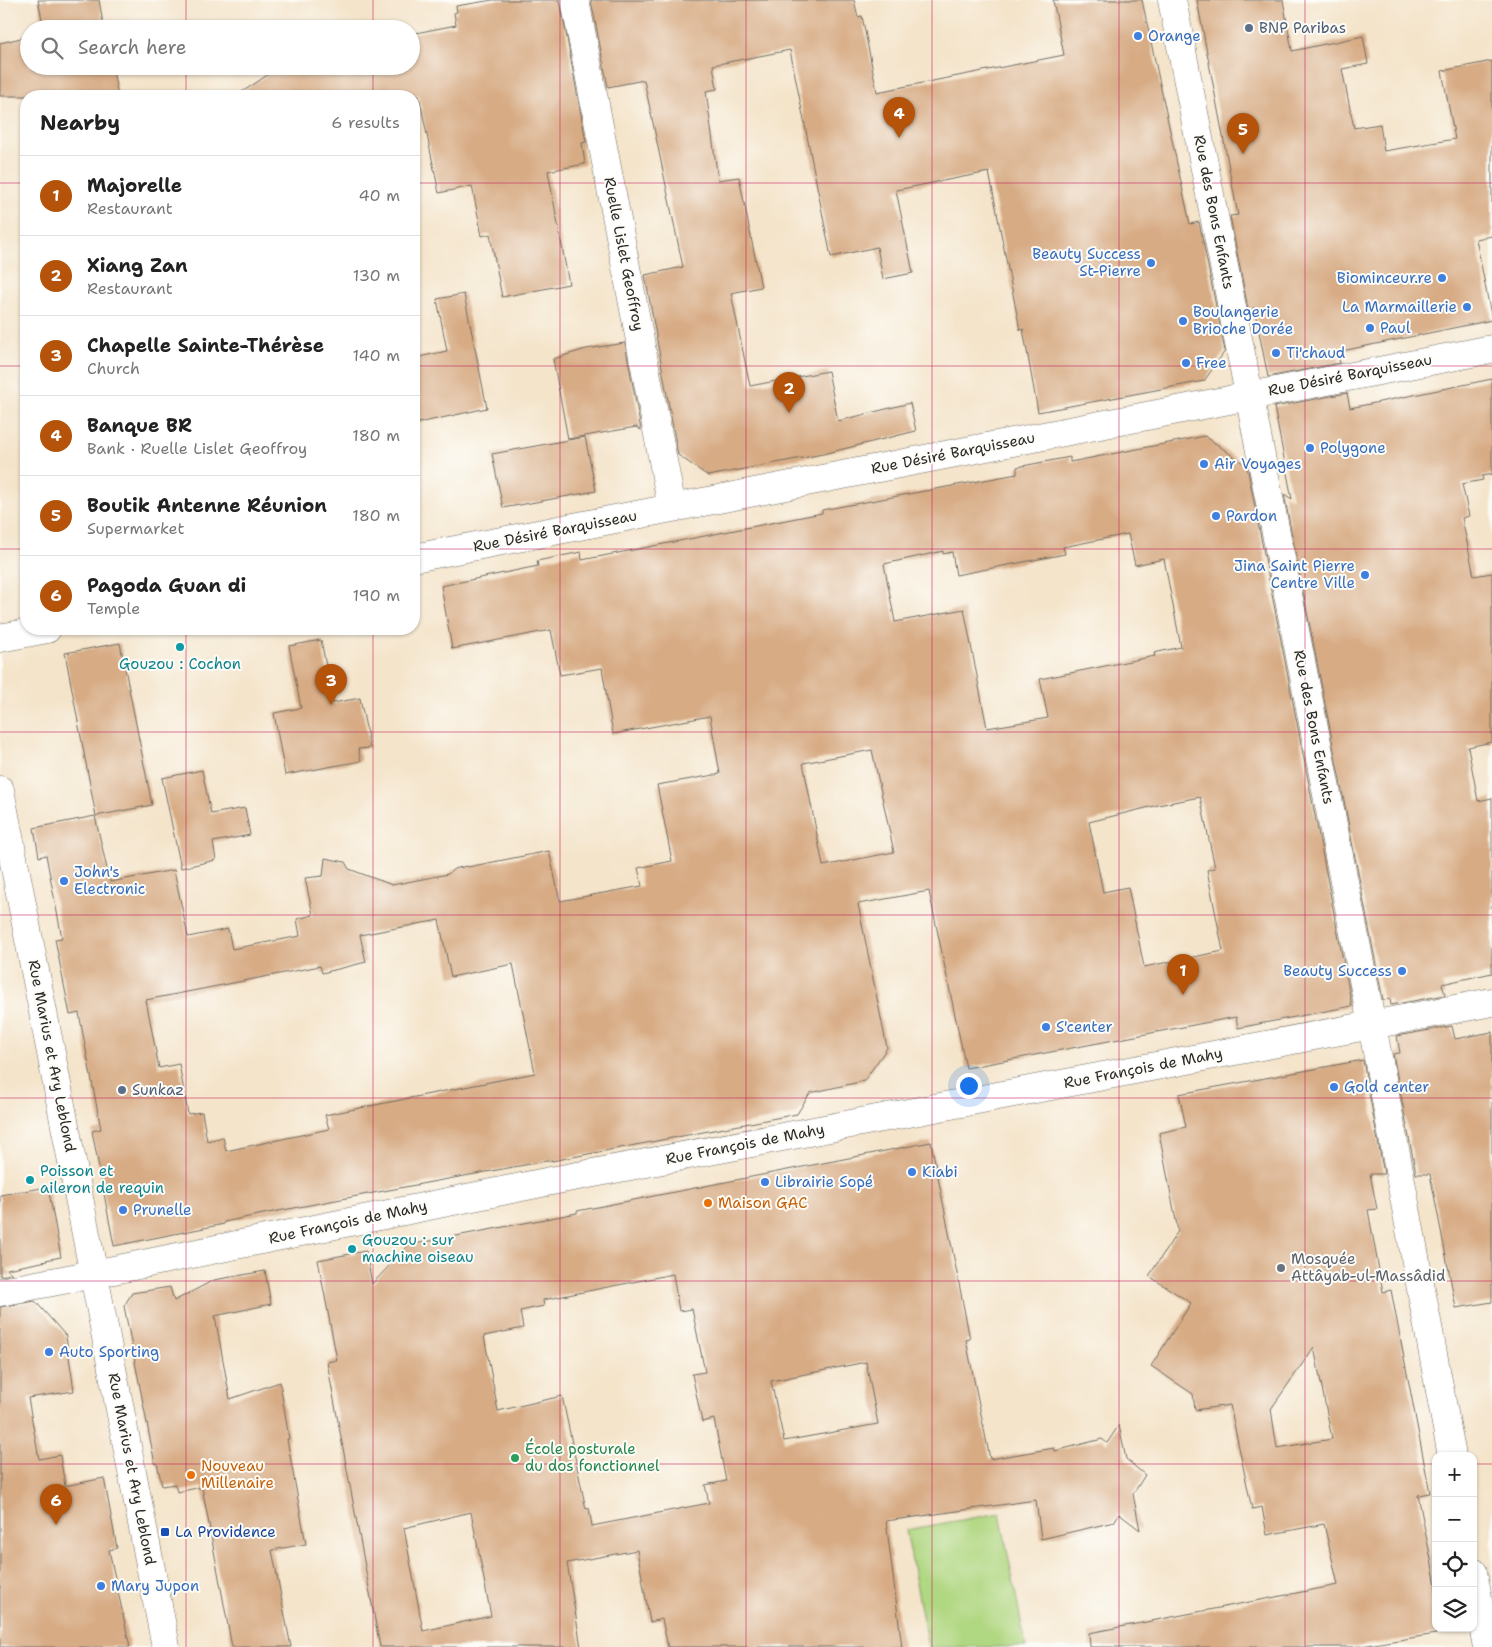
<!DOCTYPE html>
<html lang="en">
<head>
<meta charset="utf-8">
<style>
  body { margin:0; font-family:"Shantell Sans",sans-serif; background:#f2f2f2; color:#222 }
  .controls { position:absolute; right:15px; bottom:15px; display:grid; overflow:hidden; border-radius:10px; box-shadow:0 1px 4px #0004 }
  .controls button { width:45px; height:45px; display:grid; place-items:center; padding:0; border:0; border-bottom:1px solid #e0e0e0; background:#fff; color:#222; font:25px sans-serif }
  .you { position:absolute; left:968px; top:1085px; width:18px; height:18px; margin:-12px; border:4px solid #fff; border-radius:50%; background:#1a73e8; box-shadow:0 0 0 8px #1a73e833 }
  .badge { display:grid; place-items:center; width:32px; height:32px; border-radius:50%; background:#b45309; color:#fff; font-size:16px; font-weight:700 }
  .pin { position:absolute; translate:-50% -41px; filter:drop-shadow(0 1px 2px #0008) }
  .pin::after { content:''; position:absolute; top:26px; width:18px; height:15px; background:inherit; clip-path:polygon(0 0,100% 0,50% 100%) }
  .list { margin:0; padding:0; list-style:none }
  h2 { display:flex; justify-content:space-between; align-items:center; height:65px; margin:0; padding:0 20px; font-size:21px }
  h2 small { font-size:16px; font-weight:400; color:#767676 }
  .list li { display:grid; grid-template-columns:32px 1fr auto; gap:15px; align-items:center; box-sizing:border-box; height:80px; padding:0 20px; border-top:1px solid #e0e0e0 }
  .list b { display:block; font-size:19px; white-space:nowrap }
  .list p { margin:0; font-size:16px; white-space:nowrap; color:#767676 }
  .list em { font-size:16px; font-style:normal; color:#767676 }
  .icon { flex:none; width:28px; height:28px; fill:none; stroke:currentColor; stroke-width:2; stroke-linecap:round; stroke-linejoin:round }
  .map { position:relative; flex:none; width:1492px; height:1647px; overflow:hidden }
  .search { position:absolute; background:#fff; box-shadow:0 1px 4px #0004; left:20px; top:20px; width:400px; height:55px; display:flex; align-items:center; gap:12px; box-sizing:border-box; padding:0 18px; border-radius:28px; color:#767676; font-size:19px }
  .panel { position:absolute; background:#fff; box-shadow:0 1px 4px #0004; left:20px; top:90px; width:400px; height:545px; border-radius:20px }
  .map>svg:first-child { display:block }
  .green { fill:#b0d781; stroke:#6e8156 }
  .water { fill:#52b1d0; stroke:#3e6e7e }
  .building { fill:#d7ab84; fill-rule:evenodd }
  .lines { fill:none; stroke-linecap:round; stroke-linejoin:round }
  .minor-casing { stroke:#716c63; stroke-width:29 }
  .minor { stroke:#fff; stroke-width:28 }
  .grid { fill:none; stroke:#c2185b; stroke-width:1; stroke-opacity:0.55 }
  .service-dot { fill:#5c6f8a; stroke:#fdfcf7; stroke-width:2 }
  .shop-dot { fill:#3f7fe0; stroke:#fdfcf7; stroke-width:2 }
  .culture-dot { fill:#0f9aa8; stroke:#fdfcf7; stroke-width:2 }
  .food-dot { fill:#e8710a; stroke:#fdfcf7; stroke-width:2 }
  .worship-dot { fill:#6b7280; stroke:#fdfcf7; stroke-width:2 }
  .leisure-dot { fill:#2e9e5b; stroke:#fdfcf7; stroke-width:2 }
  .transit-dot { fill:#1a4fb4; stroke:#fdfcf7; stroke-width:2 }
  .labels { text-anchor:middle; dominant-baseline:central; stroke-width:4; stroke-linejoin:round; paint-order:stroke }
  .service-label { font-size:15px; fill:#4e5e75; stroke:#fdfcf7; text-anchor:start }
  .shop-label { font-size:15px; fill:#366cbe; stroke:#fdfcf7; text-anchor:start }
  .street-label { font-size:15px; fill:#2b2b2b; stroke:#fdfcf7 }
  .culture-label { font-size:15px; fill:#0d838f; stroke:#fdfcf7; text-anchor:start }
  .food-label { font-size:15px; fill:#c56008; stroke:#fdfcf7; text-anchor:start }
  .worship-label { font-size:15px; fill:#5b616d; stroke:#fdfcf7; text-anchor:start }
  .leisure-label { font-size:15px; fill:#27864d; stroke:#fdfcf7; text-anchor:start }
  .transit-label { font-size:15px; fill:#164399; stroke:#fdfcf7; text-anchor:start }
</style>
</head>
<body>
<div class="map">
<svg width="1492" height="1647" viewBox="0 0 1492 1647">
  <rect width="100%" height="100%" fill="#fdfcf7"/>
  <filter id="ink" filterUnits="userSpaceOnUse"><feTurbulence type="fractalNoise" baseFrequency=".02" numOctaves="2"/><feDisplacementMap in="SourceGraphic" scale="10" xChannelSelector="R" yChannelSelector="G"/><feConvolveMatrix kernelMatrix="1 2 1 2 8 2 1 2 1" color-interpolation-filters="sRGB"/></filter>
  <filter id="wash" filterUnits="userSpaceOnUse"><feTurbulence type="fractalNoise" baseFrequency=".0096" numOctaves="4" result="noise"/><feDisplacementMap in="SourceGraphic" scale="20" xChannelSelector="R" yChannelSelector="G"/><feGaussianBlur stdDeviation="1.12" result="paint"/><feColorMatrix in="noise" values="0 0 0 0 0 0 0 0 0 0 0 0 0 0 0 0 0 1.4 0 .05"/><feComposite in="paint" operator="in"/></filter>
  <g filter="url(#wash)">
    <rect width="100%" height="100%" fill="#f4e4ca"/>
    <path class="green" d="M 1000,1513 L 1026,1647 L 928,1647 L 906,1530 Z"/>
    <path class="water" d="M 417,262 L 421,283 L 414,284 L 414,263 Z"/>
    <g id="blocks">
      <path class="building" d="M 38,0 L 99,0 L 104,29 L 44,29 Z
        M 493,0 L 560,0 L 586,142 L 582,143 L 585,164 L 548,171 L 569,284 L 502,297 L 490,234 L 482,236 L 472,186 L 439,193 L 419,96 L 236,96 L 281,66 L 411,66 L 411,34 L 456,25 L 454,13 L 457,12 L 456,6 Z
        M 591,0 L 854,0 L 858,17 L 862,16 L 877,92 L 1064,55 L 1053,0 L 1142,0 L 1190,224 L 1199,222 L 1225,351 L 1204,381 L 1038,412 L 1023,329 L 1020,330 L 989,172 L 896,190 L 913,273 L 883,279 L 877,247 L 831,257 L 790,50 L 713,65 L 717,89 L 706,91 L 718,180 L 739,177 L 761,287 L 731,293 L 750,386 L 828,371 L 838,421 L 910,403 L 916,431 L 823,454 L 708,476 L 678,455 L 645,275 L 683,267 L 644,80 L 608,87 Z
        M 1197,0 L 1283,0 L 1292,51 L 1363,36 L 1368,64 L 1342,69 L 1354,128 L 1380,124 L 1384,151 L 1455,139 L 1442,71 L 1492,61 L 1492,236 L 1476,239 L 1492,320 L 1337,352 L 1340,363 L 1268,377 L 1254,307 L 1249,314 L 1230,216 L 1238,215 Z
        M 29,36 L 29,66 L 112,66 L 118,96 L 0,96 L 0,43 Z
        M 464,294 L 487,408 L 414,424 L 414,358 L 447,351 L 437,299 Z
        M 625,343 L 641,430 L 636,427 L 568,439 L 553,359 L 586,349 Z
        M 1492,379 L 1492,474 L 1482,476 L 1483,480 L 1462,484 L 1469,516 L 1462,518 L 1474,576 L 1492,573 L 1492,742 L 1468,747 L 1478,801 L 1492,798 L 1492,973 L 1442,984 L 1445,995 L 1391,1005 L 1390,999 L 1383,1000 L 1284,494 L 1292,499 L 1274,407 L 1347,393 L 1350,408 Z
        M 1205,436 L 1247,466 L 1352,1006 L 1238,1028 L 1236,1017 L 966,1068 L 929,891 L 858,904 L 887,1048 L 864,1081 L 810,1093 L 797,1114 L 552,1161 L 552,1160 L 426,1183 L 273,1212 L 224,1222 L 224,1224 L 114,1246 L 92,1131 L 101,1129 L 79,1013 L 70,1015 L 55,939 L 62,938 L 46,855 L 39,857 L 34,828 L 95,816 L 110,882 L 174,870 L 188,937 L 228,929 L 232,949 L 300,936 L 297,919 L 313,915 L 305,878 L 323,876 L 325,858 L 345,862 L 349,869 L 392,885 L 448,874 L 454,869 L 467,866 L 468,867 L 549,851 L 560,901 L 642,886 L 638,868 L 672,861 L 657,785 L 720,774 L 710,716 L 613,734 L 602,668 L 560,675 L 551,630 L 452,649 L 441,586 L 538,566 L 537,561 L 581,552 L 582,560 L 822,513 L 822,510 L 1017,474 L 1017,467 L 1070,457 L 1070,462 ZM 1128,534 L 1135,565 L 1164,559 L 1181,647 L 1154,653 L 1155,656 L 1040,679 L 1048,718 L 987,728 L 964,609 L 895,622 L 884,564 L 943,551 L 943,554 L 952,552 L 956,575 L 1065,554 L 1063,547 ZM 872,750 L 894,852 L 823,866 L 803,763 ZM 1200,797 L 1215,868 L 1207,870 L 1223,951 L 1144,967 L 1128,887 L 1103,892 L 1089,822 L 1158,805 ZM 439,920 L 451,977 L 513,964 L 535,1073 L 325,1115 L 329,1129 L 226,1151 L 223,1137 L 207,1141 L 202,1112 L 188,1114 L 179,1064 L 159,1068 L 146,1000 L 320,966 L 322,973 L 366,962 L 360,935 Z
        M 585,437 L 596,491 L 503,508 L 492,454 Z
        M 321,640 L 333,703 L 360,698 L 370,748 L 358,749 L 361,761 L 285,775 L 274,713 L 301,708 L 289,646 Z
        M 120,643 L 152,805 L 96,816 L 65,653 Z
        M 202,770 L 211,814 L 245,808 L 250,835 L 213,842 L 216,860 L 181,868 L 162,778 Z
        M 1452,1026 L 1455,1039 L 1492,1032 L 1492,1302 L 1456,1308 L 1430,1174 L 1416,1174 L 1393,1054 L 1400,1053 L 1397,1036 Z
        M 1363,1060 L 1384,1174 L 1370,1174 L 1377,1209 L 1368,1210 L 1383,1292 L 1391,1290 L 1430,1493 L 1418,1495 L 1436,1585 L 1436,1634 L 1355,1647 L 1090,1647 L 1089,1633 L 1338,1585 L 1324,1524 L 1267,1535 L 1262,1507 L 1252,1509 L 1230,1405 L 1195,1410 L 1193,1394 L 1151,1366 L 1191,1303 L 1149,1276 L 1178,1231 L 1159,1133 L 1186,1127 L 1179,1094 ZM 1314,1347 L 1332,1439 L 1277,1448 L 1271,1409 Z
        M 931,1142 L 970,1339 L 966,1340 L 990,1459 L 1054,1448 L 1055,1451 L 1102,1439 L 1107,1443 L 1119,1425 L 1126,1459 L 1145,1475 L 1133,1494 L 1140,1530 L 1119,1514 L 1114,1522 L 1041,1539 L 1036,1500 L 886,1521 L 902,1647 L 668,1647 L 662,1619 L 650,1622 L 637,1550 L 567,1563 L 581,1647 L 380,1647 L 327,1362 L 337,1360 L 318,1260 L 366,1251 L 372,1284 L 409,1245 L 577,1213 L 577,1211 ZM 673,1274 L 679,1311 L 692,1309 L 705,1372 L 692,1374 L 702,1422 L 714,1419 L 726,1481 L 705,1485 L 709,1503 L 592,1526 L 589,1508 L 586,1509 L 562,1396 L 498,1411 L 484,1336 L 523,1328 L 520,1311 L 544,1306 L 543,1300 ZM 866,1362 L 878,1424 L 784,1441 L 771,1381 ZM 471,1512 L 491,1616 L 423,1631 L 404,1528 Z
        M 48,1187 L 61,1257 L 46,1260 L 47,1261 L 7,1269 L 12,1274 L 0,1276 L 0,1195 Z
        M 265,1271 L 271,1304 L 215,1316 L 230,1399 L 280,1382 L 289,1439 L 287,1439 L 306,1544 L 272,1550 L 291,1647 L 232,1647 L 202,1487 L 177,1492 L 175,1484 L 162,1486 L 157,1463 L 155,1464 L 124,1306 L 132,1293 L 170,1287 L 174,1301 L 214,1280 Z
        M 35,1301 L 66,1336 L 74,1391 L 28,1398 L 39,1459 L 60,1455 L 65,1486 L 104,1478 L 117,1548 L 109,1550 L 130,1647 L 0,1647 L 0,1307 Z"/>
    </g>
  </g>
  <g filter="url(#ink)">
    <use href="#blocks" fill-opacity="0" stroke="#716c63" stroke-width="1"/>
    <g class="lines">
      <g class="minor-casing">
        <path id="minor" d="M 575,0 L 672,508
          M 1172,0 L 1372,1025 L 1452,1456
          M 414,558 L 1492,349
          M 0,638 L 47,629
          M 0,790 L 166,1647
          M 0,1292 L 94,1274 L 546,1182 L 1492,1002
          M 1473,1572 L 1487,1647"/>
      </g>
      <use href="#minor" class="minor"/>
    </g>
  </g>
  <path class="grid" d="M 186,0 L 186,29M 373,0 L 373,29M 560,0 L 560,1647M 746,0 L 746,1647M 932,0 L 932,1647M 1119,0 L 1119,1647M 1305,0 L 1305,1647M 186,66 L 186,96M 373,66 L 373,96M 0,183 L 26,183M 414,183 L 1492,183M 0,366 L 26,366M 414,366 L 1492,366M 0,549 L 26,549M 414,549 L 1492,549M 186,629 L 186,1647M 373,629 L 373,1647M 0,732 L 1492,732M 0,915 L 1492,915M 0,1098 L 1492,1098M 0,1281 L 1492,1281M 0,1464 L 1436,1464M 1473,1464 L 1492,1464"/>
  <g class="service-dot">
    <circle cx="1249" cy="28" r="5"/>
    <circle cx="122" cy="1090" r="5"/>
  </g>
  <g class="shop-dot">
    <circle cx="1138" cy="36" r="5"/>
    <circle cx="1151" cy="263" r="5"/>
    <circle cx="1442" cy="278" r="5"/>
    <circle cx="1467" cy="307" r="5"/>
    <circle cx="1183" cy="321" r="5"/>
    <circle cx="1370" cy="328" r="5"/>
    <circle cx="1276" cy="353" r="5"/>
    <circle cx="1186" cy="363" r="5"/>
    <circle cx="1310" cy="448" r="5"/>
    <circle cx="1204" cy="464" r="5"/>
    <circle cx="1216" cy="516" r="5"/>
    <circle cx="1365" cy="575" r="5"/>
    <circle cx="64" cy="881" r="5"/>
    <circle cx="1402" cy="971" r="5"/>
    <circle cx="1046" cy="1027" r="5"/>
    <circle cx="1334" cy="1087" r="5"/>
    <circle cx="912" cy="1172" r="5"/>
    <circle cx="765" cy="1182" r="5"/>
    <circle cx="123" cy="1210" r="5"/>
    <circle cx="49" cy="1352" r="5"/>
    <circle cx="101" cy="1586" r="5"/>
  </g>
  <g class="culture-dot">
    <circle cx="180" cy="647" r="5"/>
    <circle cx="30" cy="1180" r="5"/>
    <circle cx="352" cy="1249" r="5"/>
  </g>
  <g class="food-dot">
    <circle cx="708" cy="1203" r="5"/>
    <circle cx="191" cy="1475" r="5"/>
  </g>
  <circle class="worship-dot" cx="1281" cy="1268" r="5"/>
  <circle class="leisure-dot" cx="515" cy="1458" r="5"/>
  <rect class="transit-dot" x="160" y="1527" width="10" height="10" rx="2.5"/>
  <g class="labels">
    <g class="service-label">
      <text x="1259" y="28">BNP Paribas</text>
      <text x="132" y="1090">Sunkaz</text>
    </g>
    <g class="shop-label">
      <text x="1148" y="36">Orange</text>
      <text x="1141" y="254" text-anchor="end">Beauty Success<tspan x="1141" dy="17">St-Pierre</tspan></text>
      <text x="1432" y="278" text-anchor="end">Biominceur.re</text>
      <text x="1457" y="307" text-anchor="end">La Marmaillerie</text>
      <text x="1193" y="312">Boulangerie<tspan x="1193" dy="17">Brioche Dorée</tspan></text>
      <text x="1380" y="328">Paul</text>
      <text x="1286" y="353">Ti'chaud</text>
      <text x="1196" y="363">Free</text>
      <text x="1320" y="448">Polygone</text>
      <text x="1214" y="464">Air Voyages</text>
      <text x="1226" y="516">Pardon</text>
      <text x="1355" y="566" text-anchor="end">Jina Saint Pierre<tspan x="1355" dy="17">Centre Ville</tspan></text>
      <text x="74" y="872">John's<tspan x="74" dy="17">Electronic</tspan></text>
      <text x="1392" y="971" text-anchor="end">Beauty Success</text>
      <text x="1056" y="1027">S'center</text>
      <text x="1344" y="1087">Gold center</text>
      <text x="922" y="1172">Kiabi</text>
      <text x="775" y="1182">Librairie Sopé</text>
      <text x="133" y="1210">Prunelle</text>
      <text x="59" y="1352">Auto Sporting</text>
      <text x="111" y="1586">Mary Jupon</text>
    </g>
    <g class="street-label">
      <text transform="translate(1214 212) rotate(79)">Rue des Bons Enfants</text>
      <text transform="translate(624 254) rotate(79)">Ruelle Lislet Geoffroy</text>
      <text transform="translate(1350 375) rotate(-11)">Rue Désiré Barquisseau</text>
      <text transform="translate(953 453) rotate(-11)">Rue Désiré Barquisseau</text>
      <text transform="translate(555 531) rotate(-11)">Rue Désiré Barquisseau</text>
      <text transform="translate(1314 727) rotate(79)">Rue des Bons Enfants</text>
      <text transform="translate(52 1056) rotate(79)">Rue Marius et Ary Leblond</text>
      <text transform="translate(1143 1068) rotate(-11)">Rue François de Mahy</text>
      <text transform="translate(745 1144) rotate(-11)">Rue François de Mahy</text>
      <text transform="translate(348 1222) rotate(-12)">Rue François de Mahy</text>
      <text transform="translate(132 1469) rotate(79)">Rue Marius et Ary Leblond</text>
    </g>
    <g class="culture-label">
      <text x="180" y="664" text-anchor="middle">Gouzou : Cochon</text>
      <text x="40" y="1171">Poisson et<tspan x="40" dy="17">aileron de requin</tspan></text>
      <text x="362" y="1240">Gouzou : sur<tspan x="362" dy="17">machine oiseau</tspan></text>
    </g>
    <g class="food-label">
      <text x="718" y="1203">Maison GAC</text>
      <text x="201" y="1466">Nouveau<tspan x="201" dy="17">Millenaire</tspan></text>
    </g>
    <g class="worship-label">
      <text x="1291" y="1259">Mosquée<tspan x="1291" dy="17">Attâyab-ul-Massâdid</tspan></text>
    </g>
    <g class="leisure-label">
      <text x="525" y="1449">École posturale<tspan x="525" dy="17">du dos fonctionnel</tspan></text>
    </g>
    <g class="transit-label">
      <text x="175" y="1532">La Providence</text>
    </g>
  </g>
</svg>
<div class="controls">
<button>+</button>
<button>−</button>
<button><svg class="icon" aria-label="locate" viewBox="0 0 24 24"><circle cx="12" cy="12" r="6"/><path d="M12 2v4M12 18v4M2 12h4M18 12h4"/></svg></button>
<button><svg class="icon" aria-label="layers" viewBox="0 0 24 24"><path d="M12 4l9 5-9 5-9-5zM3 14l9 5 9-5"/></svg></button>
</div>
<div class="you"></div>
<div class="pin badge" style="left:1183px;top:995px">1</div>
<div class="pin badge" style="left:789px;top:413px">2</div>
<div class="pin badge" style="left:331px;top:705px">3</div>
<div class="pin badge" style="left:899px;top:138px">4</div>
<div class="pin badge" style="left:1243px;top:154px">5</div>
<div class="pin badge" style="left:56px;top:1525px">6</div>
<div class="search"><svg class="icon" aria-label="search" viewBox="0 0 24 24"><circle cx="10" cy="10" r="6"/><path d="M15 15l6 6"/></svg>Search here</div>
<section class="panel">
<h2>Nearby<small>6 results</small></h2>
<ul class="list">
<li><span class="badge">1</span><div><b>Majorelle</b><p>Restaurant</p></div><em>40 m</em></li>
<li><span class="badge">2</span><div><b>Xiang Zan</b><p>Restaurant</p></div><em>130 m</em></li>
<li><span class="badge">3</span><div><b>Chapelle Sainte-Thérèse</b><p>Church</p></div><em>140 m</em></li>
<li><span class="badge">4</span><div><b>Banque BR</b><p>Bank · Ruelle Lislet Geoffroy</p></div><em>180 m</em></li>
<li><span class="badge">5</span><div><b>Boutik Antenne Réunion</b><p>Supermarket</p></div><em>180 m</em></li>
<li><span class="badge">6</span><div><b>Pagoda Guan di</b><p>Temple</p></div><em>190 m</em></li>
</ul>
</section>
</div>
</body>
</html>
